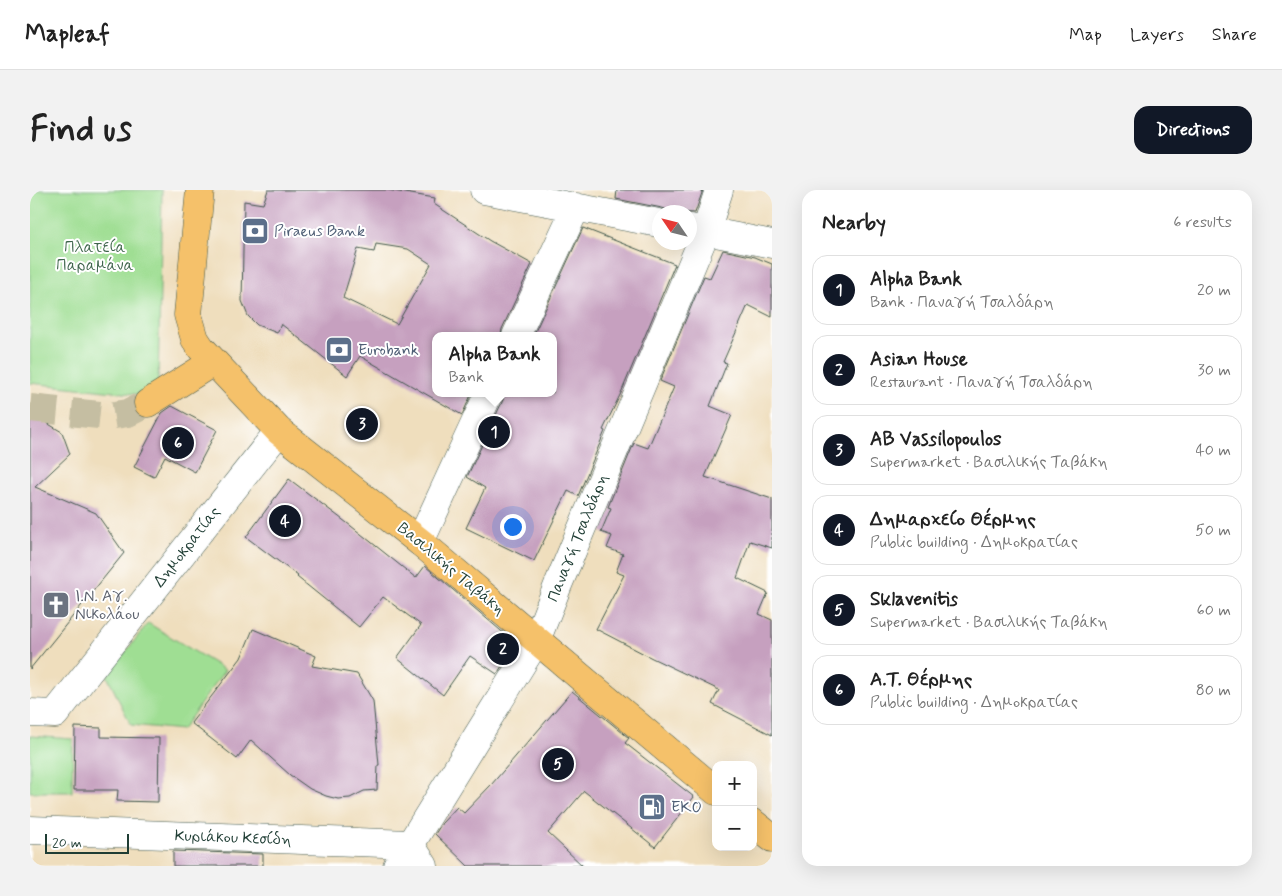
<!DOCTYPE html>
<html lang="en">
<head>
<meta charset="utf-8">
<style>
  body { margin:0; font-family:Mynerve,sans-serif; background:#f2f2f2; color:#222 }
  .controls { position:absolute; right:15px; bottom:15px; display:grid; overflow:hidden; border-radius:10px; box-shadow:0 5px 20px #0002 }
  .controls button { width:45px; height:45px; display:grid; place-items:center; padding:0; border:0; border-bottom:1px solid #e0e0e0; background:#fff; color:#222; font:25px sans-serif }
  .compass { position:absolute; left:622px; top:15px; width:45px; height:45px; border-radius:50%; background:#fff; box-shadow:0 5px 20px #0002; rotate:305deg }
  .scale { position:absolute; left:15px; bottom:12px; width:84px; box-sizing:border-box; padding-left:5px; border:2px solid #1f3d34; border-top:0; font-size:14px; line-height:18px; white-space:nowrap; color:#1f3d34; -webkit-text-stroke:4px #fff; paint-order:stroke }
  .you { position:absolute; left:482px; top:336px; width:18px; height:18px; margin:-12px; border:4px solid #fff; border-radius:50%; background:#1a73e8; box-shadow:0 0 0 8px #1a73e833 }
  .badge { display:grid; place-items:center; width:32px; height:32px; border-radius:50%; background:#111827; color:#fff; font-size:16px; font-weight:700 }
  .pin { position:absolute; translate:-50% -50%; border:2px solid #fff; box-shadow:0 1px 5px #0006 }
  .popup { position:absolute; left:402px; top:142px; width:125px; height:65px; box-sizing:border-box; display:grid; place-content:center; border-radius:10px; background:#fff; filter:drop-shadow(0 1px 4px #0005); font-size:16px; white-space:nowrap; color:#767676 }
  .popup b { font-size:19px; color:#222 }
  .popup::after { content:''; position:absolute; left:50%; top:100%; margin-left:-10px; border:10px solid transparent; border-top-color:#fff }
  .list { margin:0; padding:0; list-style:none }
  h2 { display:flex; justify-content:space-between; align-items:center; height:65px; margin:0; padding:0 20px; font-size:21px }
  h2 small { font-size:16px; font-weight:400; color:#767676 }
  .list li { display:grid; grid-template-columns:32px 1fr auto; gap:15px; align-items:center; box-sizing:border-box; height:70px; margin:0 10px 10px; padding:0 10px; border:1px solid #e0e0e0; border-radius:15px }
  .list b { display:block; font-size:19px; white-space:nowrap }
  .list p { margin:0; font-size:16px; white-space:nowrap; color:#767676 }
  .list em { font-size:16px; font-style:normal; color:#767676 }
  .map { position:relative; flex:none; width:742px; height:676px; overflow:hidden; border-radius:15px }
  header { display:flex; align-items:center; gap:30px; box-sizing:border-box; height:70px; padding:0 25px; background:#fff; border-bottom:1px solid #e0e0e0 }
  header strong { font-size:24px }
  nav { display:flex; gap:28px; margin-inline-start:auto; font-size:18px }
  .intro { display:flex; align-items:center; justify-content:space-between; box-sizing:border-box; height:120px; padding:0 30px }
  h1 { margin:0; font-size:35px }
  .button { padding:12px 22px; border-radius:15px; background:#111827; color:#fff; font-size:18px; font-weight:700 }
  main { display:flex; gap:30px; padding:0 30px }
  aside { flex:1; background:#fff; border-radius:15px; box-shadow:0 5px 20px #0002 }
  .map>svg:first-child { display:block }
  .green { fill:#9fde93; stroke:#5f8e64 }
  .building { fill:#c6a0bf; fill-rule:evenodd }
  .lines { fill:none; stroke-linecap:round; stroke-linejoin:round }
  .major-tunnel { stroke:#c5bea2; stroke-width:28; stroke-dasharray:28 14; stroke-linecap:butt }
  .minor-casing { stroke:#3e5549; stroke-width:29 }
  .major-casing { stroke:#3e5549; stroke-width:29 }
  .minor { stroke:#fff; stroke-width:28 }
  .major { stroke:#f5c16b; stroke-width:28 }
  .labels { text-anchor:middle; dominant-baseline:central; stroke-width:4; stroke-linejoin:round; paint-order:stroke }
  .service-label { font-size:16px; fill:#4e5e75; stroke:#fff; text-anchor:start }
  .park-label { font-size:16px; fill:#3f654c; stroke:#fff }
  .street-label { font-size:16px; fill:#1f3d34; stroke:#fff }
  .worship-label { font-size:16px; fill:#5b616d; stroke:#fff; text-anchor:start }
</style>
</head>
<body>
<header>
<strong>Mapleaf</strong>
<nav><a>Map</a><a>Layers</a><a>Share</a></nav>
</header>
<div class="intro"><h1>Find us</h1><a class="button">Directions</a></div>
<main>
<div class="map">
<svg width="742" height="676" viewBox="0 0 742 676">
  <rect width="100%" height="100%" fill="#fff"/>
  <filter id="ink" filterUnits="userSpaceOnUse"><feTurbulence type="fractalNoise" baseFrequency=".02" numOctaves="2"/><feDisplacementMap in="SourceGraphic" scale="10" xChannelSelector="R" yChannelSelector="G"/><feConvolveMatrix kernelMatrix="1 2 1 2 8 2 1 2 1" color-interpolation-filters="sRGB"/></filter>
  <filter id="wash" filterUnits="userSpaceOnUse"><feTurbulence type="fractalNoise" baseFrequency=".0096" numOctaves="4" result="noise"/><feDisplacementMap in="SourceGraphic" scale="20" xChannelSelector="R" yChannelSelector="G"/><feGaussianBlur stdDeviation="1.12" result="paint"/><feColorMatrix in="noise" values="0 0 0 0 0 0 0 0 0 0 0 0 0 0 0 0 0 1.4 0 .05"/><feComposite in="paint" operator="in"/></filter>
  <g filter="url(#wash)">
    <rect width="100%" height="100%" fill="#efdebd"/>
    <path class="green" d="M 0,0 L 132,0 L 128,196 L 113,205 L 0,193 Z
      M 118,433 L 195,480 L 152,540 L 101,535 L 77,486 Z
      M 0,546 L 43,549 L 42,602 L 0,602 Z"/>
    <g id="blocks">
      <path class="building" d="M 238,0 L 357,0 L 405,8 L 404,14 L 460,51 L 502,74 L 472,139 L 471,146 L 405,146 L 405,203 L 442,203 L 432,225 L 330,166 L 317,186 L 251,134 L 247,143 L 227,135 L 218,126 L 212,111 L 214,11 L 233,14 ZM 346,54 L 378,59 L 401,74 L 367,134 L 313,108 L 328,59 L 344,62 Z
        M 587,0 L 673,0 L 665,23 L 645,22 L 632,18 L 586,9 Z
        M 553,38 L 645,74 L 591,203 L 573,240 L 575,241 L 548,306 L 538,301 L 504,371 L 436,338 L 455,298 L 437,287 L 473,210 L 474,203 L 523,203 L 523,146 L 503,146 Z
        M 693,60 L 725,67 L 742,74 L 742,127 L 718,115 L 693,172 L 697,173 L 680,216 L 702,225 L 675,287 L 742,309 L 742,358 L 720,351 L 707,388 L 738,403 L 729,424 L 742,430 L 742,545 L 682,514 L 689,500 L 622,468 L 566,439 L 594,385 L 586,382 L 593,364 L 577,358 L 582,346 L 571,342 L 581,318 L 578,317 L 604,253 L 618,258 L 644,197 L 630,191 L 674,86 L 680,88 Z
        M 142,216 L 187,240 L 165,282 L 135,266 L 124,287 L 104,277 L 132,223 Z
        M 0,223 L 32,242 L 40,264 L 5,297 L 66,323 L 94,363 L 0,479 Z
        M 259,289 L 321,336 L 386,388 L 395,376 L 477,446 L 475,448 L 485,455 L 467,484 L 440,466 L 413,505 L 367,468 L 391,435 L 353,407 L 329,437 L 267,387 L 268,386 L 216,347 Z
        M 223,439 L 286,466 L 282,476 L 327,484 L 343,511 L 349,575 L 348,575 L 347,600 L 334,601 L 320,608 L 308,609 L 296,606 L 280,599 L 260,585 L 221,550 L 207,569 L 161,533 L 211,468 Z
        M 542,501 L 599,548 L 595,553 L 664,607 L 625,657 L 554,601 L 518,643 L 553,676 L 438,676 L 405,644 L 412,633 L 427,617 L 434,623 L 461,595 Z
        M 45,537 L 71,538 L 71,547 L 129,548 L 128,612 L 87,611 L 88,600 L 44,600 Z
        M 143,661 L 233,664 L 233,676 L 143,676 Z"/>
    </g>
  </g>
  <g filter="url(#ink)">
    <use href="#blocks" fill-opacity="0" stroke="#3e5549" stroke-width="1"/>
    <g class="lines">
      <path class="major-tunnel" d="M 0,218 L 79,226 L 98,223 L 118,213"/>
      <g class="minor-casing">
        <path id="minor" d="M 454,0 L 629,33
          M 660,38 L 742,54
          M 486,146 L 546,17
          M 390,352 L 459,203
          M 0,523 L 25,524 L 249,241
          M 0,640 L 380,654
          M 380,654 L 394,676
          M 367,676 L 506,451 L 528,395 L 676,41 L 689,0"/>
      </g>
      <g class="major-casing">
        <path id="major" d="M 170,0 L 158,125 L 165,149 L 171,158 L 249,241 L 390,352 L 686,601
          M 118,213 L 183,172
          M 723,633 L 742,648"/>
      </g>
      <use href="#minor" class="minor"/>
      <use href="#major" class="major"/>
    </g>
  </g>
  <defs>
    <g id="bank-square" transform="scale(1.4375)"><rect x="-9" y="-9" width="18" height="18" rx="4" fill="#5c6f8a" stroke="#fff"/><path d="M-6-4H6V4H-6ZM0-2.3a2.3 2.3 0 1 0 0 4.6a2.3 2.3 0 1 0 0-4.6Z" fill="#fff"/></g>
    <g id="church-square" transform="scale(1.4375)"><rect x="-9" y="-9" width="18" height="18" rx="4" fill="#6b7280" stroke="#fff"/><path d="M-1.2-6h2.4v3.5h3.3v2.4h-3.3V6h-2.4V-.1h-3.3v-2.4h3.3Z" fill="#fff"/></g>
    <g id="fuel-square" transform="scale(1.4375)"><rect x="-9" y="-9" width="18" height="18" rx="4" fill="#5c6f8a" stroke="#fff"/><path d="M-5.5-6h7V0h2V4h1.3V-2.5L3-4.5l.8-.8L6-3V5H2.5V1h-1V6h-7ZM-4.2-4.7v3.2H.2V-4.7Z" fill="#fff"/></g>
  </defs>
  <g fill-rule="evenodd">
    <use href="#bank-square" x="225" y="41"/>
    <use href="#bank-square" x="309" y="160"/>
    <use href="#church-square" x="26" y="415"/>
    <use href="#fuel-square" x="622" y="617"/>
  </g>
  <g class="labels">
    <g class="service-label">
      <text x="244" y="41">Piraeus Bank</text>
      <text x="328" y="160">Eurobank</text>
      <text x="641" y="617">EKO</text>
    </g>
    <g class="park-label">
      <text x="65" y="57">Πλατεία<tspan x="65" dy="18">Παραμάνα</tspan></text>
    </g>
    <g class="street-label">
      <text transform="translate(548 348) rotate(-68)">Παναγή Τσαλδάρη</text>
      <text transform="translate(157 357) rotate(-52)">Δημοκρατίας</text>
      <text transform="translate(421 379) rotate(40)">Βασιλικής Ταβάκη</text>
      <text transform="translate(203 648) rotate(2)">Κυριάκου Κεσίδη</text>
    </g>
    <g class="worship-label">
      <text x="45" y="406">Ι.Ν. Αγ.<tspan x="45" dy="18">Νικολάου</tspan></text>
    </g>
  </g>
</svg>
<div class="controls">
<button>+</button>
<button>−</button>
</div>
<svg class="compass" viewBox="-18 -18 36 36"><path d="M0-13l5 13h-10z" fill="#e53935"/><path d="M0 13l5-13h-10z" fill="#767676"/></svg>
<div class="scale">20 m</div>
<div class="you"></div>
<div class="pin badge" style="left:464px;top:242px">1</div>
<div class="popup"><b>Alpha Bank</b>Bank</div>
<div class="pin badge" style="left:473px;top:459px">2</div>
<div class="pin badge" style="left:332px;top:234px">3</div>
<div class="pin badge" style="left:255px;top:331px">4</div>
<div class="pin badge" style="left:528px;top:574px">5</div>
<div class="pin badge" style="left:148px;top:253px">6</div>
</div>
<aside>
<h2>Nearby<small>6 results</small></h2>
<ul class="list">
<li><span class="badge">1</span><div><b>Alpha Bank</b><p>Bank · Παναγή Τσαλδάρη</p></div><em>20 m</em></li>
<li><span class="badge">2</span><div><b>Asian House</b><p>Restaurant · Παναγή Τσαλδάρη</p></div><em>30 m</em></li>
<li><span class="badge">3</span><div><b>AB Vassilopoulos</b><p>Supermarket · Βασιλικής Ταβάκη</p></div><em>40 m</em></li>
<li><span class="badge">4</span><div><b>Δημαρχείο Θέρμης</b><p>Public building · Δημοκρατίας</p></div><em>50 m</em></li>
<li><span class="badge">5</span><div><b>Sklavenitis</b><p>Supermarket · Βασιλικής Ταβάκη</p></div><em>60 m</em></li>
<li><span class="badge">6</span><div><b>Α.Τ. Θέρμης</b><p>Public building · Δημοκρατίας</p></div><em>80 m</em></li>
</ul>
</aside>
</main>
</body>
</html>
